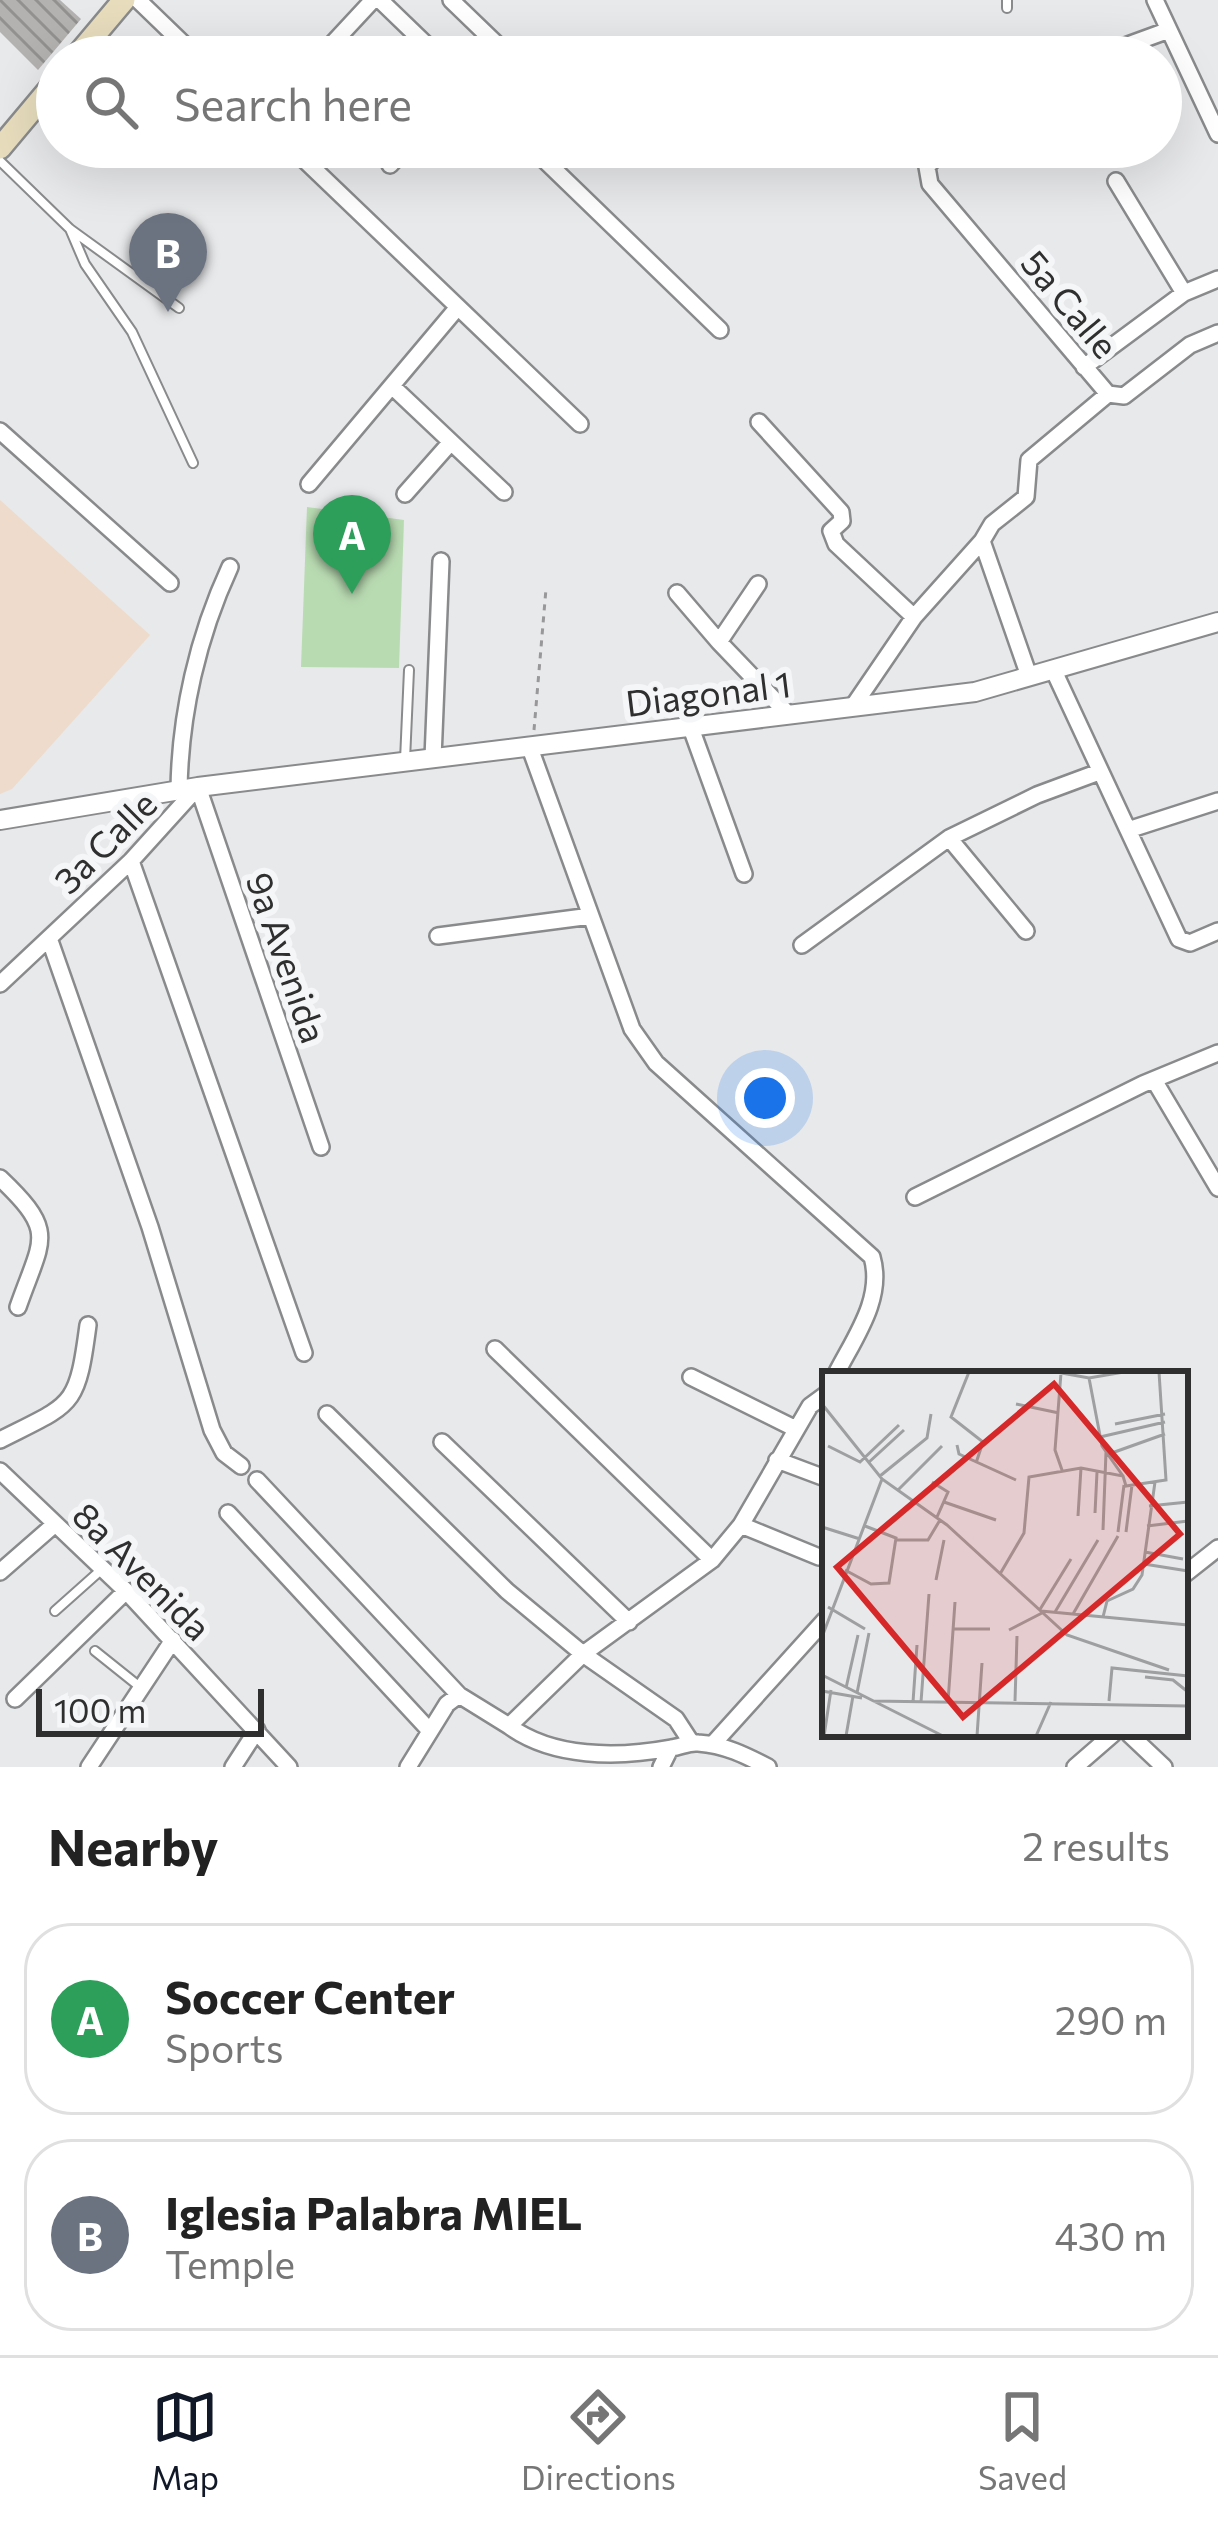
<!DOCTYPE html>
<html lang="en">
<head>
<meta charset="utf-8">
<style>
  body { margin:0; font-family:Commissioner,sans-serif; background:#f2f2f2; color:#222 }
  .scale { position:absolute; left:36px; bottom:30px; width:228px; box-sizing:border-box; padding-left:12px; border:6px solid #2f2f30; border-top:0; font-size:33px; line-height:42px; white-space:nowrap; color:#2f2f30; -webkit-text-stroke:9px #f5f6f8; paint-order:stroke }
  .you { position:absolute; left:765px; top:1098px; width:42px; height:42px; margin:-30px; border:9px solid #fff; border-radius:50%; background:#1a73e8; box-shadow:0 0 0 18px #1a73e833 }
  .badge { display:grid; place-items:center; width:78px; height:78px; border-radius:50%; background:#111827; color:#fff; font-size:39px; font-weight:700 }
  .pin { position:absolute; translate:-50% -99px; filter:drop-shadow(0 3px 6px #0008) }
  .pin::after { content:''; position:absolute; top:63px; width:42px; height:36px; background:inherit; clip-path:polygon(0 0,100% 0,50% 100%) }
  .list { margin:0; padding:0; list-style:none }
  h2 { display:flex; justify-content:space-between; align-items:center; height:156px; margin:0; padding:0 48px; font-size:51px }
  h2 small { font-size:39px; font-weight:400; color:#767676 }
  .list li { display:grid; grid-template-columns:78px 1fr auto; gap:36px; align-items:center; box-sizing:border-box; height:192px; margin:0 24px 24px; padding:0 24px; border:3px solid #e0e0e0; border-radius:48px }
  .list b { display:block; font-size:45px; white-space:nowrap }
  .list p { margin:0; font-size:39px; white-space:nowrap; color:#767676 }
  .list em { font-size:39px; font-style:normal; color:#767676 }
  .icon { flex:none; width:66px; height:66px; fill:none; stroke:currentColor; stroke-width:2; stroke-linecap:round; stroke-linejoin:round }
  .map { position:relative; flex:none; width:1218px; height:1767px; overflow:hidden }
  .search { position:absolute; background:#fff; box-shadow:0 12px 48px #0002; left:36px; right:36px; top:36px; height:132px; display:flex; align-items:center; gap:30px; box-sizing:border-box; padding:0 42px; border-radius:66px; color:#767676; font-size:45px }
  .sheet { height:588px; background:#fff }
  nav { display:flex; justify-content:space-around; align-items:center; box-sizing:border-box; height:168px; border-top:3px solid #e0e0e0; background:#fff; font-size:33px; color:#767676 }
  nav a { display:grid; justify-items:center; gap:6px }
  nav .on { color:#111827 }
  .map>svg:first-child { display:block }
  .education { fill:#eedbcb }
  .green { fill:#b9dbb2 }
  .building { fill:url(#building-back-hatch) }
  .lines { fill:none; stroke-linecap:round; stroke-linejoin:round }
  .service-casing { stroke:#898a8c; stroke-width:12 }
  .minor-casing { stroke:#898a8c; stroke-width:20 }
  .tertiary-casing { stroke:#898a8c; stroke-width:22 }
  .secondary-casing { stroke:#898a8c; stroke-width:26 }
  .path { stroke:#98989a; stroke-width:3; stroke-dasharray:6 6; stroke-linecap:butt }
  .service { stroke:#fff; stroke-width:8 }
  .minor { stroke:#fff; stroke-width:15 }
  .tertiary { stroke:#fff; stroke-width:18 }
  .secondary { stroke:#e7ddbd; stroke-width:21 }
  .labels { text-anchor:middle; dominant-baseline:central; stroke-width:12; stroke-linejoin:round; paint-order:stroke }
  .street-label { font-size:36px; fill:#2f2f30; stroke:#f5f6f8 }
  .inset-road { fill:none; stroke:#9e9fa0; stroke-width:3 }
  .view { fill:#d62828; fill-opacity:0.15; stroke:#d62828; stroke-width:6 }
  .inset-edge { fill:none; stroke:#2f2f30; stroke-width:6 }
</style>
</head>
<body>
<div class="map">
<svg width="1218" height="1767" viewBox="0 0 1218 1767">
  <defs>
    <pattern id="building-back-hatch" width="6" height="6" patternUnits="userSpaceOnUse" patternTransform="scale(3)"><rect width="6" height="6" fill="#b3b2b0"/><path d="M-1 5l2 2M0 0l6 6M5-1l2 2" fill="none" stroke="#929190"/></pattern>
  </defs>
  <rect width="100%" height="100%" fill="#e8e9eb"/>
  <path class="education" d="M 0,500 L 150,635 L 12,789 L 0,794 Z"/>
  <path class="green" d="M 307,507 L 404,520 L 399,668 L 301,667 Z"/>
  <path class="building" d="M 0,0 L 60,0 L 81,19 L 38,70 L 0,32 Z"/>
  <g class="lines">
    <g class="service-casing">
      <path id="service" d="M 1007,0 L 1007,8
        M 541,155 L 658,152
        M 0,161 L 70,229 L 179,308
        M 70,229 L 85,264 L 132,332 L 193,463
        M 405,760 L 409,670
        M 55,1611 L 101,1570
        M 95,1651 L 140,1687"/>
    </g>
    <g class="minor-casing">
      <path id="minor" d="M 138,0 L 197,57
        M 380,0 L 439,57
        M 451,0 L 510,57
        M 1155,0 L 1218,134
        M 320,57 L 373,0
        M 1095,57 L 1169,30
        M 291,147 L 580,424
        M 531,147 L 720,330
        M 943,147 L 927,167 L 930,184 L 1108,394 L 1124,396 L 1190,345 L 1218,333
        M 390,165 L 407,147
        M 1116,181 L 1184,293
        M 1084,367 L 1184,293 L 1218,279
        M 394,388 L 504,492
        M 759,422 L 841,512 L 842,521 L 831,531 L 836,544 L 914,617
        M 0,431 L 170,583
        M 309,484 L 458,307
        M 405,494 L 451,442
        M 758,584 L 719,642 L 789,715
        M 677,593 L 719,642
        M 1053,669 L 1128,830 L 1218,801
        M 1029,676 L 982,541 L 992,524 L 1026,497 L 1029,460 L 1108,394
        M 854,705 L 914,617 L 982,541
        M 691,728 L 744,874
        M 530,748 L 632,1029 L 656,1063 L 872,1257 C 884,1298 855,1337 836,1374
        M 433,758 L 441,561
        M 179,790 C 180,714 198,636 230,567
        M 1128,830 L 1179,939 L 1190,943 L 1218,931
        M 949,838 L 1026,931
        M 131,861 L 304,1353
        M 438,936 L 591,916
        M 49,938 L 150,1227 L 212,1430 L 224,1453 L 241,1466
        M 802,945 L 949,838 L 1037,795 L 1099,772
        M 0,984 L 131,861 L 198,787 L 321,1147
        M 1154,1080 L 1218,1188
        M 0,1178 C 58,1233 42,1238 18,1307
        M 915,1197 L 1143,1084 L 1218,1053
        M 495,1349 L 712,1560
        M 691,1377 L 796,1429
        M 327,1414 L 507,1591 L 583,1654 L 676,1719 L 691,1742
        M 0,1440 C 73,1403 77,1409 88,1325
        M 442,1442 L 629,1622
        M 777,1460 L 825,1478
        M 0,1471 L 126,1591 L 289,1767
        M 257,1480 L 459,1695
        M 228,1513 L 430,1731
        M 741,1525 L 819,1557
        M 0,1572 L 55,1524
        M 1185,1574 L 1218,1548
        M 15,1699 L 126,1591
        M 509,1726 C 553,1758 617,1758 671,1748 C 681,1747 688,1742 698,1743 C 725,1745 745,1755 768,1767
        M 1129,1734 L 1164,1767
        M 712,1745 L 825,1620
        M 89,1767 L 173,1640
        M 233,1767 L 257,1730
        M 408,1767 L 447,1704 L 459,1695 L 509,1726 L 583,1654 L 712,1560 L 741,1525 L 810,1406 L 825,1395
        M 661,1767 L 670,1749
        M 1075,1767 L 1113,1734"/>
    </g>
    <g class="tertiary-casing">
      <path id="tertiary" d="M 0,820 L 198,787 L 975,692 L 1218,622"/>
    </g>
    <g class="secondary-casing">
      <path id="secondary" d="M 76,57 L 124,0
        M 0,148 L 57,80"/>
    </g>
    <path class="path" d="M 534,730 L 546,589"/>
    <use href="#service" class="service"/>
    <use href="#minor" class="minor"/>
    <use href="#tertiary" class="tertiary"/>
    <use href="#secondary" class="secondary"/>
  </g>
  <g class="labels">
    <g class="street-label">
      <text transform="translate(1071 303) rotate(50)">5a Calle</text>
      <text transform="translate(708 692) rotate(-7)">Diagonal 1</text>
      <text transform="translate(104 841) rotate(-45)">3a Calle</text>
      <text transform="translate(288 957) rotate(71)">9a Avenida</text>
      <text transform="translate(143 1570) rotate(45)">8a Avenida</text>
    </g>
  </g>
  <g transform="translate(822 1371)">
    <rect width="366" height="366" fill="#e8e9eb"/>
    <path class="inset-road" d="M 147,1 L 129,46 L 161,71 L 154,92M 234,1 L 267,7 L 302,1M 239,2 L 233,79 L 240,99M 267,7 L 280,75 L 301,105M 0,33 L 60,108 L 125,154 L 245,264 L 347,299M 194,33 L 237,42M 293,53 L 343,43M 278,66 L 343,51M 135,74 L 137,83 L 194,109M 6,75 L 38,91 L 77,54M 287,83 L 343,63M 46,92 L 82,59M 58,105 L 105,67 L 109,43M 110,111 L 126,121 L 115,146M 75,120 L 120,75M 122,131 L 174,149M 327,135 L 366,131M 273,142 L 275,101M 256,145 L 259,97M 325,155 L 366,150M 0,156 L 38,168M 281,159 L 284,81M 296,161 L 302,114M 304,161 L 310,114M 75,169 L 106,169 L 118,149M 323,181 L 361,188M 322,193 L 366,200M 23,199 L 49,213 L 67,212 L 74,167 L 43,155M 178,203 L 202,162 L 207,106 L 259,97 L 301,105 L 304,115 L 344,109 L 337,1M 114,209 L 122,169M 6,236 L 43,258M 217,240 L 249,188M 219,240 L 366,254M 233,241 L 276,169M 251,243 L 296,165M 281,246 L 285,230 L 311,218 L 320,204 L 333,111M 131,258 L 168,258M 187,259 L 220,242M 0,266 L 60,108M 0,304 L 121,365M 323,306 L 351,309 L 366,321M 24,317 L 36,264M 0,320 L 40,327M 35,322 L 47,262M 51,330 L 366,335M 193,330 L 195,265M 287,330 L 290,297 L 366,305M 91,331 L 95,274M 99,331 L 107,223M 126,331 L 133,231M 2,365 L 9,319M 24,365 L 31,325M 155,365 L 160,292M 214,365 L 229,331"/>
    <path class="view" d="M 232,13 L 358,163 L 141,346 L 15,196 Z"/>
    <rect width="366" height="366" class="inset-edge"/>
  </g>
</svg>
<div class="scale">100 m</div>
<div class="you"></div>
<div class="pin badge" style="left:352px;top:594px;background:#2e9e5b">A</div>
<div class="pin badge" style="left:168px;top:312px;background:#6b7280">B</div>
<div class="search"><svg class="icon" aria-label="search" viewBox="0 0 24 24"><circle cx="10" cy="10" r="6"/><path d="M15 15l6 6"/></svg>Search here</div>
</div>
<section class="sheet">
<h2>Nearby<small>2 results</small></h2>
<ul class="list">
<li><span class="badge" style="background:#2e9e5b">A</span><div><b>Soccer Center</b><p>Sports</p></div><em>290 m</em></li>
<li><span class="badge" style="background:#6b7280">B</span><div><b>Iglesia Palabra MIEL</b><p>Temple</p></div><em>430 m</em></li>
</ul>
</section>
<nav>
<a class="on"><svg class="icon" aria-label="map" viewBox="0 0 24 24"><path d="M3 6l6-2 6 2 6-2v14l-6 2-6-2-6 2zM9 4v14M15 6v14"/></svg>Map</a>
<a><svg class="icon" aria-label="directions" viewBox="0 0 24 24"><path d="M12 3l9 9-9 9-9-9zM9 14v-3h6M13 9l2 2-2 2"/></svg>Directions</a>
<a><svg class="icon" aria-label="saved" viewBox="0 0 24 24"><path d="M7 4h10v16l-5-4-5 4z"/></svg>Saved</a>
</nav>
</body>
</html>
